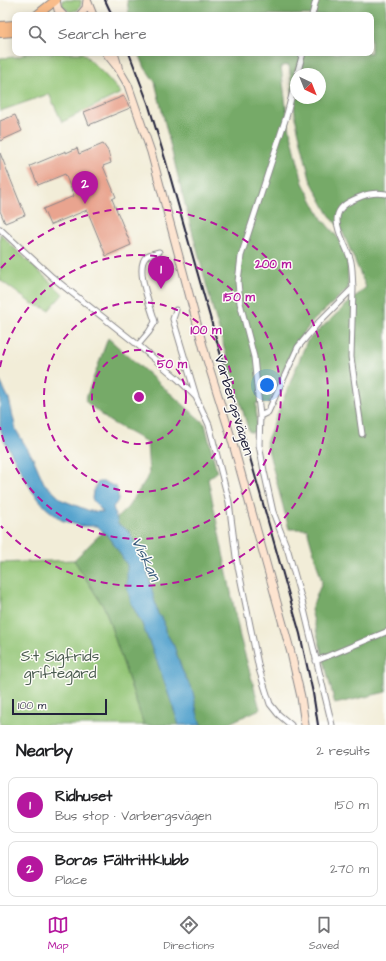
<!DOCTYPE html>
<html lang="en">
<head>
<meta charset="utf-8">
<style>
  body { margin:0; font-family:"Architects Daughter",sans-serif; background:#f2f2f2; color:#202124 }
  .compass { position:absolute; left:290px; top:68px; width:36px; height:36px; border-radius:50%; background:#fff; box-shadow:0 2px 10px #0003; rotate:137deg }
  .scale { position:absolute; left:12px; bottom:10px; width:95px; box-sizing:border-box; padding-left:4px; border:2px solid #22223b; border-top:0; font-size:11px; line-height:14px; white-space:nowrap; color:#22223b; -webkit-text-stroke:3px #fdfcf7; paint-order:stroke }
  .you { position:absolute; left:267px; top:385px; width:14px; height:14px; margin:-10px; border:3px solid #fff; border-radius:50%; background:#1a73e8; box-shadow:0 0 0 6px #1a73e833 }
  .badge { display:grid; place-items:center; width:26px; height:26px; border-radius:50%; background:#b5179e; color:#fff; font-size:13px; font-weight:700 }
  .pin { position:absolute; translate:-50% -33px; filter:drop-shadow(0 1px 2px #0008) }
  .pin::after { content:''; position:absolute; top:21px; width:14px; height:12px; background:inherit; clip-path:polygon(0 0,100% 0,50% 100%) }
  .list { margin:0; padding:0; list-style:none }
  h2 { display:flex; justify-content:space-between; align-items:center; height:52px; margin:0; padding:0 16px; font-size:17px }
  h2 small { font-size:13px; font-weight:400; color:#757577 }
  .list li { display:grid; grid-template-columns:26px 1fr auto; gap:12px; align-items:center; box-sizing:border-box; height:56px; margin:0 8px 8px; padding:0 8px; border:1px solid #e0e0e0; border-radius:8px }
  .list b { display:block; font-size:15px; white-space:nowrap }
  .list p { margin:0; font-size:13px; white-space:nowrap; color:#757577 }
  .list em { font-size:13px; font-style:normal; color:#757577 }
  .icon { flex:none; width:22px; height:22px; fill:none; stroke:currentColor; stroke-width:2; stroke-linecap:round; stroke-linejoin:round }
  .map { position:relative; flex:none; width:386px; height:725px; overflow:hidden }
  .search { position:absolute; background:#fff; box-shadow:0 2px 10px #0003; left:12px; right:12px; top:12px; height:44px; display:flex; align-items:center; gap:10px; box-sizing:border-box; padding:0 14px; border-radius:8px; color:#757577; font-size:15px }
  .sheet { height:180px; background:#fff }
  nav { display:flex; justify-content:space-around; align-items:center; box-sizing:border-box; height:56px; border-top:1px solid #e0e0e0; background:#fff; font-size:11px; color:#757577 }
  nav a { display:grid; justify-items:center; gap:2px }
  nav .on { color:#b5179e }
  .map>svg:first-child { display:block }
  .green { fill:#93c576; stroke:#5a7458 }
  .forest { fill:#76aa67; stroke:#4c6651; fill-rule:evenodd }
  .water { fill:#54a3cd; stroke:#3b6284 }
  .building { fill:#e9a48f }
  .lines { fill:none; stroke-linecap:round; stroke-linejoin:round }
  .minor-casing { stroke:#8a888a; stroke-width:7 }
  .secondary-casing { stroke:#8a888a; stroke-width:9 }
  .primary-casing { stroke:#8a888a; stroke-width:10 }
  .minor { stroke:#fff; stroke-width:5 }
  .secondary { stroke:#fde4d0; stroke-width:7 }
  .primary { stroke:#f9bc8a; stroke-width:8 }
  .rail { stroke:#22223b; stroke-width:2 }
  .ring { fill:none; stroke:#b5179e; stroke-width:2; stroke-dasharray:7 5 }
  .labels { text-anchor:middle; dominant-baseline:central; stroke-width:3; stroke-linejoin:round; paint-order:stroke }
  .street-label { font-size:15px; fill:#22223b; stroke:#fdfcf7 }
  .park-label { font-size:15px; fill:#4a5b50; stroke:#fdfcf7 }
  .water-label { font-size:16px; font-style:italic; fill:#385c7d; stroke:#fdfcf7 }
  .centre { fill:#b5179e; stroke:#fdfcf7; stroke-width:2 }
  .ring-label { font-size:12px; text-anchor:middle; font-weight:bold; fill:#b5179e; stroke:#fdfcf7; stroke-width:3; stroke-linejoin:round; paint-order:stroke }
</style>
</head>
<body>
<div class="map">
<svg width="386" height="725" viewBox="0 0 386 725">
  <rect width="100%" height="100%" fill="#fdfcf7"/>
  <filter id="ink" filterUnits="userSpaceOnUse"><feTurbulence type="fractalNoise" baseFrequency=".025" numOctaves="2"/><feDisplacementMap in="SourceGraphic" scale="8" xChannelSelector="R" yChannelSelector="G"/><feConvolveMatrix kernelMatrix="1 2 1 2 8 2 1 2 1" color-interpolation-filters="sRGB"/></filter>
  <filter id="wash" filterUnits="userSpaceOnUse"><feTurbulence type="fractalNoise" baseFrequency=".012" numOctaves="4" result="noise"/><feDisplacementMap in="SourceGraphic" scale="16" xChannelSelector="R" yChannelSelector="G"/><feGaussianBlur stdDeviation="0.9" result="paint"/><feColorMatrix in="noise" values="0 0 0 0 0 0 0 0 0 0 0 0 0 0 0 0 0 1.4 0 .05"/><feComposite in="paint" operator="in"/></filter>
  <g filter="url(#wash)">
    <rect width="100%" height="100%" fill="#f2edd8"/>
    <path class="green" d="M 62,0 L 81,0 L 81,4 L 78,10 L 70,12 L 63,7 Z
      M 27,53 L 83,53 L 105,75 L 121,93 L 62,122 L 49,94 L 0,111 L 0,58 L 18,57 Z
      M 0,233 L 11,245 L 63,294 L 49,310 L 31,303 L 0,280 Z
      M 74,560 L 105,609 L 144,725 L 0,725 L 0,563 Z"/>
    <path class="forest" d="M 127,0 L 386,0 L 386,692 L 335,704 L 311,610 L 322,582 L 307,529 L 289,529 L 266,442 L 307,341 L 366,287 L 343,233 L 328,213 L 310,179 L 296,121 L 289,65 L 281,66 L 288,122 L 303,183 L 322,219 L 340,240 L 348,261 L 348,289 L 314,320 L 295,344 L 269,403 L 256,403 L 257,432 L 249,432 L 212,306 L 181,189 L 155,82 L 145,68 L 139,53 L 371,53 L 371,15 L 129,15 ZM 296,74 L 320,74 L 320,98 L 296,98 Z
      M 108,338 L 205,424 L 217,472 L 208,479 L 240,637 L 260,709 L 225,725 L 144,725 L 105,609 L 74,560 L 128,507 L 149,475 L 147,442 L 109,421 L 85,401 Z"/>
    <path class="water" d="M 0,381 L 9,399 L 16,430 L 33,458 L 44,483 L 62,500 L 90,511 L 103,512 L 92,499 L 93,491 L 98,482 L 105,482 L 116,487 C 119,496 120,500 113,507 L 118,524 L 129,531 L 147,570 L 158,614 L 164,621 L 165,631 L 174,646 L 182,670 L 193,692 L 197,712 L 201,725 L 179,725 L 158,664 L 142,624 L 131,603 L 127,587 L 127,565 L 110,538 L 97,526 L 80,526 L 61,520 L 46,508 L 32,491 L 3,438 L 0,426 Z"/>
    <g id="blocks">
      <path class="building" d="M 124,96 L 130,108 L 89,125 L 84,112 Z
        M 15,115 L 22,131 L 0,141 L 0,121 Z
        M 103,144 L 108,151 L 111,163 L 103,166 L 116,197 L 112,199 L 131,245 L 106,256 L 87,210 L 50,225 L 43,209 L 74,196 L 65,174 L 38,185 L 30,166 L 66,151 L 66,153 L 77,148 L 79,154 Z
        M 0,153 L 25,215 L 5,223 L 0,211 Z"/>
    </g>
  </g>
  <g filter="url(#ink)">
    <use href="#blocks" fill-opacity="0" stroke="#8a888a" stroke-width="1"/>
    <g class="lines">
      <g class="minor-casing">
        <path id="minor" d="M 312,15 L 316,0
          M 297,74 L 303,53
          M 296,79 L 287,114 L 241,256 L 238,282 L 240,303 L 254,357 L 260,416 L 259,445 L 264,471 L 273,512 L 288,551 L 302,601 L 332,725
          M 0,229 L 52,277 L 138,345 L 149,332 L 155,322 C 152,309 133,267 147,256 C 150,254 155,253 159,252
          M 353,288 L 351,357 L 362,434
          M 176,310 L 173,319 L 196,396
          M 138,345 L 178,379 L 196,397 L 209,425 L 229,502 L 236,557 L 259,669 L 270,704 L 278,714 L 291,725
          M 260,416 L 268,412 L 298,347 L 318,323 L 353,288 C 352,278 353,267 350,258 C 343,237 323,213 353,200 C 366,194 373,192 386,194
          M 316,661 L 386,632"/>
      </g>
      <g class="secondary-casing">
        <path id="secondary" d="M 56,0 L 58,10 L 63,15
          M 87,0 L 93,15
          M 80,15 L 86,8 L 87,0
          M 106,53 L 118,68 L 128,85 L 151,152 L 206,357 L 231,437 L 291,653 L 301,697 L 305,725
          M 114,53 L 118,66"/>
      </g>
      <g class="primary-casing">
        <path id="primary" d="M 37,15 L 56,0
          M 0,26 L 15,25
          M 0,33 L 15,32"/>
      </g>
      <use href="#minor" class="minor"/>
      <use href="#secondary" class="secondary"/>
      <use href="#primary" class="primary"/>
      <path class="rail" d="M 105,0 L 112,15
        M 129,53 L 148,103 L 166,162 L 300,634 L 313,693 L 318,725"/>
    </g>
  </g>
  <g class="ring">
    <circle cx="139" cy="397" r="47"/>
    <circle cx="139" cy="397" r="95"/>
    <path d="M0 367A142 142 0 1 1 0 427"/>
    <path d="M1 268A189 189 0 1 1 1 526"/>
  </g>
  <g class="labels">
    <g class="street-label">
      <text transform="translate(234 405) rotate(73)">Varbergsvägen</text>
    </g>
    <g class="park-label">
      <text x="60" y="656">S:t Sigfrids<tspan x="60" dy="17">griftegård</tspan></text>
    </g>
    <g class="water-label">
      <text transform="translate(146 559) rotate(64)">Viskan</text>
    </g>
  </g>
  <circle cx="139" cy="397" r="6" class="centre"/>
  <g class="ring-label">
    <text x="273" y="268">200 m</text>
    <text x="239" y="301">150 m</text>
    <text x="206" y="334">100 m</text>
    <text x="172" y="368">50 m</text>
  </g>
</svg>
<svg class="compass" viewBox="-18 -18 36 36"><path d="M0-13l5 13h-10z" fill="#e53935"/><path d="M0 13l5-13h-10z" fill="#757577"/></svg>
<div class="scale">100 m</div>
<div class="you"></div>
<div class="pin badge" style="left:161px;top:289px">1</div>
<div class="pin badge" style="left:85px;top:204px">2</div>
<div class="search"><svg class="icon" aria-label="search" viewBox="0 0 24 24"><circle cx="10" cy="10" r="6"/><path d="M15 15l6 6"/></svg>Search here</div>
</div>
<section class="sheet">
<h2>Nearby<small>2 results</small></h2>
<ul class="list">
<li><span class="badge">1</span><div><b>Ridhuset</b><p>Bus stop · Varbergsvägen</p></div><em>150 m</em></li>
<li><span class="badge">2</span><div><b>Borås Fältrittklubb</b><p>Place</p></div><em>270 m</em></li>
</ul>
</section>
<nav>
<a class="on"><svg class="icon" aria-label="map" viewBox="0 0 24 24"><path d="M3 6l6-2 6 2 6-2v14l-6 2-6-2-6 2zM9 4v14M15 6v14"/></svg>Map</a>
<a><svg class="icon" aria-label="directions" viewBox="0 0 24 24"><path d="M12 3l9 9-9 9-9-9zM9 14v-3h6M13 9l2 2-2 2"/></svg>Directions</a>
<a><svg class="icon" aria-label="saved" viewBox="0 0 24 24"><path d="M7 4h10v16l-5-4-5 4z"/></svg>Saved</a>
</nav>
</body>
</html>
